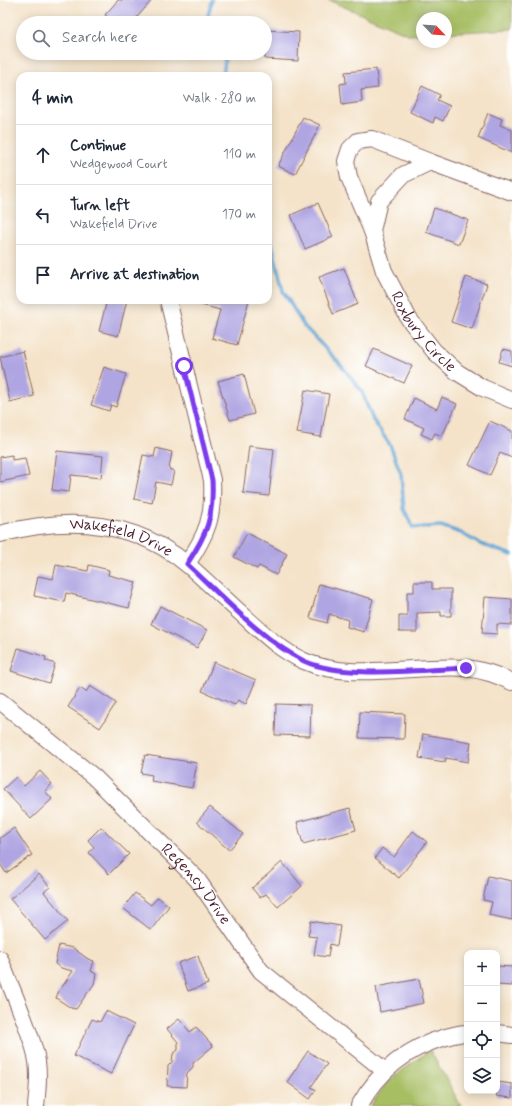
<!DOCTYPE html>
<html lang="en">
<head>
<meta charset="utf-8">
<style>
  body { margin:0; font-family:Mynerve,sans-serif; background:#f2f2f3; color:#1f2937 }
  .controls { position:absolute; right:12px; bottom:12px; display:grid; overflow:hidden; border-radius:8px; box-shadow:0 2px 10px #0003 }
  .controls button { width:36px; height:36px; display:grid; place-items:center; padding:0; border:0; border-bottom:1px solid #e0e1e3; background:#fff; color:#1f2937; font:20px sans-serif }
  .compass { position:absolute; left:416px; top:12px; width:36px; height:36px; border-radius:50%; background:#fff; box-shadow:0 2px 10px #0003; rotate:115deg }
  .stop { position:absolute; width:12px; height:12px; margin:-9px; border:3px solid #7c3aed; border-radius:50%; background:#fff }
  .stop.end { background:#7c3aed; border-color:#fff; box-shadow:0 1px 4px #0008 }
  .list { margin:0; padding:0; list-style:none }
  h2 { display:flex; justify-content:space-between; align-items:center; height:52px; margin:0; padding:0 16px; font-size:17px }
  h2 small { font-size:13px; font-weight:400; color:#747a83 }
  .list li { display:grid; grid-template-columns:26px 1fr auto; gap:12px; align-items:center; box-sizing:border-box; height:60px; padding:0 16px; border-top:1px solid #e0e1e3 }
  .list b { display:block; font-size:15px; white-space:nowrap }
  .list p { margin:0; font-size:13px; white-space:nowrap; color:#747a83 }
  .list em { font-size:13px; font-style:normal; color:#747a83 }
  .icon { flex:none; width:22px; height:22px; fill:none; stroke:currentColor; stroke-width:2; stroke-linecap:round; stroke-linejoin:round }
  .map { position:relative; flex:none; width:512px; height:1106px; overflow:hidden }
  .search { position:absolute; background:#fff; box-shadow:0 2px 10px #0003; left:16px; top:16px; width:256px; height:44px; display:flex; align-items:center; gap:10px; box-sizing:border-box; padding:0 14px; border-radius:22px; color:#747a83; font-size:15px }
  .panel { position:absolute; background:#fff; box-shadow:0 2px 10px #0003; left:16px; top:72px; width:256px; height:232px; border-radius:12px }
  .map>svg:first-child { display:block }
  .green { fill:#a7be63; stroke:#786e47 }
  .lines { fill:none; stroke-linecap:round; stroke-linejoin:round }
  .stream { stroke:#5fa3d3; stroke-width:3.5 }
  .building { fill:#afa5e2 }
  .minor-casing { stroke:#866462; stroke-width:18 }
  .minor { stroke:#fff; stroke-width:16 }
  .route { stroke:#7c3aed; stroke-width:5 }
  .labels { text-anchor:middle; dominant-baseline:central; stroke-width:4; stroke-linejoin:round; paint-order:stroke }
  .street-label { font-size:16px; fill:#4a1f2b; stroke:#fff }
</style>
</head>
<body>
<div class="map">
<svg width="512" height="1106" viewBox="0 0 512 1106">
  <rect width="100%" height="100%" fill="#fff"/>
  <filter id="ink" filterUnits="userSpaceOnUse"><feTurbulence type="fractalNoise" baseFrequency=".025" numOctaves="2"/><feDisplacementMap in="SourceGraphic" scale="8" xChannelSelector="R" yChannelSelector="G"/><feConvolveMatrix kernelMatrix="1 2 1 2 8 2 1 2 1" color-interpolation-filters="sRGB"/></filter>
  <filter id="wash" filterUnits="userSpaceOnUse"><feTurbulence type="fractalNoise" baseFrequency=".012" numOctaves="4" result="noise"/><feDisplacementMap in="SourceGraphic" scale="16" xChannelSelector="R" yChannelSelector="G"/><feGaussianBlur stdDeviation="0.9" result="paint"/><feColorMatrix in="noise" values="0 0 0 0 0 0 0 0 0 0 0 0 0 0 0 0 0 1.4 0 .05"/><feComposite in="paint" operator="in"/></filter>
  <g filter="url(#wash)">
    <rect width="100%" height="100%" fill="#f4e3c9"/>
    <path class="green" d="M 328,0 L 512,0 L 512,29 L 446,33 L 446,18 L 422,18 L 422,34 L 410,35 Z
      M 430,1050 L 461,1106 L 370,1106 L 388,1081 Z"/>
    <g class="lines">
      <path class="stream" d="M 206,23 L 212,0
        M 215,53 L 225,59 L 223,76
        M 268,227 L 283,291 L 304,326 L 340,364 L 361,390 L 373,420 L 390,445 L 401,474 L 404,509 L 413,528 L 441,526 L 461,533 L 480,544 L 512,555"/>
    </g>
    <g id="blocks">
      <path class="building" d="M 118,0 L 152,0 L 132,23 L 115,23 L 105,15 Z
        M 265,30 L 299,32 L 298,61 L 265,59 Z
        M 376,69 L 378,88 L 361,90 L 362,102 L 342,105 L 340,84 L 346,83 L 345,72 Z
        M 422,86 L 440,95 L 437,100 L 450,106 L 443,121 L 435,117 L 433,123 L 410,112 Z
        M 488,113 L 502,119 L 500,125 L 512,130 L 512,153 L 478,138 Z
        M 303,117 L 320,125 L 295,174 L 278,166 Z
        M 318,203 L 333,237 L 305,249 L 291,215 Z
        M 434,208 L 468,220 L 459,244 L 426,232 Z
        M 344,268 L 358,304 L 333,314 L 319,277 Z
        M 466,277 L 487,284 L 472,329 L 451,322 Z
        M 107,300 L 127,300 L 118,336 L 99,331 Z
        M 195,300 L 249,300 L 237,345 L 212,338 L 220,310 L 194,303 Z
        M 374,349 L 412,366 L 404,383 L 366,366 Z
        M 503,349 L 512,351 L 512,366 L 499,362 Z
        M 23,351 L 34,396 L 10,402 L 0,357 Z
        M 104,367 L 126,374 L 116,407 L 111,405 L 109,411 L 91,405 Z
        M 244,374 L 254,414 L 230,420 L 218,381 Z
        M 305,390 L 329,394 L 321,437 L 297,433 Z
        M 442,397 L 457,404 L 442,436 L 435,433 L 432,439 L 421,434 L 424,428 L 405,419 L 414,398 L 437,409 Z
        M 490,421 L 512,431 L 512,458 L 500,453 L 490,475 L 469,465 Z
        M 249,446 L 274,449 L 269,496 L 243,493 Z
        M 156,448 L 172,452 L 169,469 L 174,471 L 171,485 L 156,482 L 152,503 L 134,499 L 143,455 L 154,457 Z
        M 57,451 L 103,456 L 101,478 L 71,475 L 69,492 L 52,490 Z
        M 12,455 L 12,460 L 25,458 L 29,476 L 0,482 L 0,457 Z
        M 247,533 L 287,554 L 276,575 L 259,566 L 257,569 L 234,557 Z
        M 56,565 L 88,571 L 89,565 L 109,570 L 108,575 L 136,582 L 129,608 L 66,593 L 64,602 L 34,596 L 38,576 L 53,579 Z
        M 414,582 L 432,582 L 432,589 L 451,589 L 451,616 L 441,616 L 441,612 L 417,613 L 417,632 L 399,632 L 399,616 L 407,616 L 407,592 L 414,592 Z
        M 319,584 L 373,599 L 364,632 L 347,627 L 348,620 L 329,614 L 327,623 L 310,618 Z
        M 485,597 L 512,599 L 512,625 L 497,624 L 497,634 L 482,633 Z
        M 160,606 L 207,630 L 197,648 L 151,624 Z
        M 18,648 L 46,657 L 45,660 L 55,664 L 49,683 L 11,671 Z
        M 214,662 L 256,680 L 246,704 L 238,700 L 235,705 L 202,691 Z
        M 90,686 L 116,703 L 100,728 L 68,707 L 80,688 L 86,692 Z
        M 276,704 L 311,705 L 310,736 L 275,735 Z
        M 360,712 L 405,714 L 404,739 L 359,738 Z
        M 423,734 L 471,742 L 468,762 L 446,758 L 445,762 L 419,758 Z
        M 145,755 L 197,763 L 192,788 L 151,781 L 152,775 L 141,773 Z
        M 40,771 L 52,784 L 45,791 L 52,799 L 31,819 L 3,789 L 16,777 L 24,786 Z
        M 210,807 L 243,834 L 229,850 L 197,822 Z
        M 350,808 L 356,830 L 303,844 L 297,822 Z
        M 101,827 L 129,854 L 109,874 L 89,853 L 94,847 L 88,840 Z
        M 14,828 L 32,855 L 6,873 L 0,864 L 0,838 Z
        M 413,831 L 427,842 L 399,878 L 375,858 L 382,848 L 394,857 Z
        M 282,862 L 302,886 L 278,907 L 266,894 L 260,898 L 252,888 Z
        M 39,874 L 50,887 L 44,892 L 68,921 L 45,940 L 10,899 Z
        M 488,876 L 512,881 L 512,920 L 489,915 L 492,902 L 483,900 Z
        M 135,893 L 151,905 L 158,897 L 169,906 L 151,930 L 123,908 Z
        M 311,921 L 340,926 L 337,946 L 330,944 L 328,957 L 314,955 L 317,937 L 308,936 Z
        M 59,945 L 73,948 L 88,959 L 94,961 L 91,971 L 96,974 L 94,984 L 76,1009 L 71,1008 L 56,998 L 58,993 L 73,971 L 61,968 L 55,964 Z
        M 198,956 L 208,984 L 188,991 L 178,963 Z
        M 497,966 L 512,967 L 512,986 L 497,985 Z
        M 419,979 L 424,1003 L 380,1012 L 376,987 Z
        M 106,1011 L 134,1025 L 111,1074 L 74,1056 L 92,1019 L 100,1022 Z
        M 179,1019 L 190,1032 L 196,1027 L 213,1046 L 193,1063 L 193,1067 L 187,1073 L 186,1087 L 167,1086 L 168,1066 L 172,1062 L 173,1054 L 178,1050 L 178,1042 L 167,1029 Z
        M 308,1051 L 327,1064 L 311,1087 L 316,1090 L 310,1099 L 287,1082 Z
        M 498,1082 L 512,1084 L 512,1098 L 496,1096 Z"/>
    </g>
  </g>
  <g filter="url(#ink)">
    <use href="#blocks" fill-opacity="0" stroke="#866462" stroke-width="1"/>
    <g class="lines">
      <g class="minor-casing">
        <g id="minor">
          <path id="s1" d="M 512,192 L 430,162 L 403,175 L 379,201 L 372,231 L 384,271 L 409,319 L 434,351 L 457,372 L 483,388 L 512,400"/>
          <path d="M 372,231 L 349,177 L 346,161 L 350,149 L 358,141 L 372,139 L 430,162"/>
          <path d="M 168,300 L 212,480 C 214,517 207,534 187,564"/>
          <path id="s2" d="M 0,534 C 67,516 133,519 188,565 C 204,579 220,594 235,608 C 257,627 277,649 304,661 C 351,682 416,664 466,668 C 482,670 498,675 512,682"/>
          <path id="s3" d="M 0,701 L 94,777 L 197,879 L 261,971 L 385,1071"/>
          <path d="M 0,959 C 11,988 25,1018 34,1048 C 40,1067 38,1087 36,1106"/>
          <path d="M 497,1033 L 512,1035"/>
          <path d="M 359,1106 C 379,1071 406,1048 446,1037 C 453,1035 460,1033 467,1033"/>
        </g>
      </g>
      <use href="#minor" class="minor"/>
    </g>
  </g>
  <g class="lines" filter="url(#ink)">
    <path class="route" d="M 184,366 L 212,480 C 214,517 207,534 187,564 C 221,595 263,641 304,661 C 342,679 423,670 466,668"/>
  </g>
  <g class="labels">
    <g class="street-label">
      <text stroke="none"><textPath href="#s1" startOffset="298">Roxbury Circle</textPath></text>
      <text stroke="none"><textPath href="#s2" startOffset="124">Wakefield Drive</textPath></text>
      <text stroke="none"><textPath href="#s3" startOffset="269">Regency Drive</textPath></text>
    </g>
  </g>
</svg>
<div class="controls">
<button>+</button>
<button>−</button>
<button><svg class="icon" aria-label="locate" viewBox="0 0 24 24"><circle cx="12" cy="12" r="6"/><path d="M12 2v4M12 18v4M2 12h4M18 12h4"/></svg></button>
<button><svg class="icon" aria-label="layers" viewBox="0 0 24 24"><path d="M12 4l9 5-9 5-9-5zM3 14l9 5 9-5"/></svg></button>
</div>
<svg class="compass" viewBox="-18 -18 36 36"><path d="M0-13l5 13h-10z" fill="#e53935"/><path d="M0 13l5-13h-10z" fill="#747a83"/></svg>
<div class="stop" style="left:184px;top:366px"></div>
<div class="stop end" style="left:466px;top:668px"></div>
<div class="search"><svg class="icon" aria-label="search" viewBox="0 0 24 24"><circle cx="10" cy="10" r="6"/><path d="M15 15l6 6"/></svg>Search here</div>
<section class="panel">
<h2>4 min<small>Walk · 280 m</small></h2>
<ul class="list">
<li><svg class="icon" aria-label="ahead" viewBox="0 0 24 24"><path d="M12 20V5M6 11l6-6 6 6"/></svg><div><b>Continue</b><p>Wedgewood Court</p></div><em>110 m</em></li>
<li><svg class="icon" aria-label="left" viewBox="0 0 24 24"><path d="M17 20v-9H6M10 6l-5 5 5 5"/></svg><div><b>Turn left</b><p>Wakefield Drive</p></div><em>170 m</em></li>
<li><svg class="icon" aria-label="arrive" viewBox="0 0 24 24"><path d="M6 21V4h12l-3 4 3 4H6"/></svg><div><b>Arrive at destination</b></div></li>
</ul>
</section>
</div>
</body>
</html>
